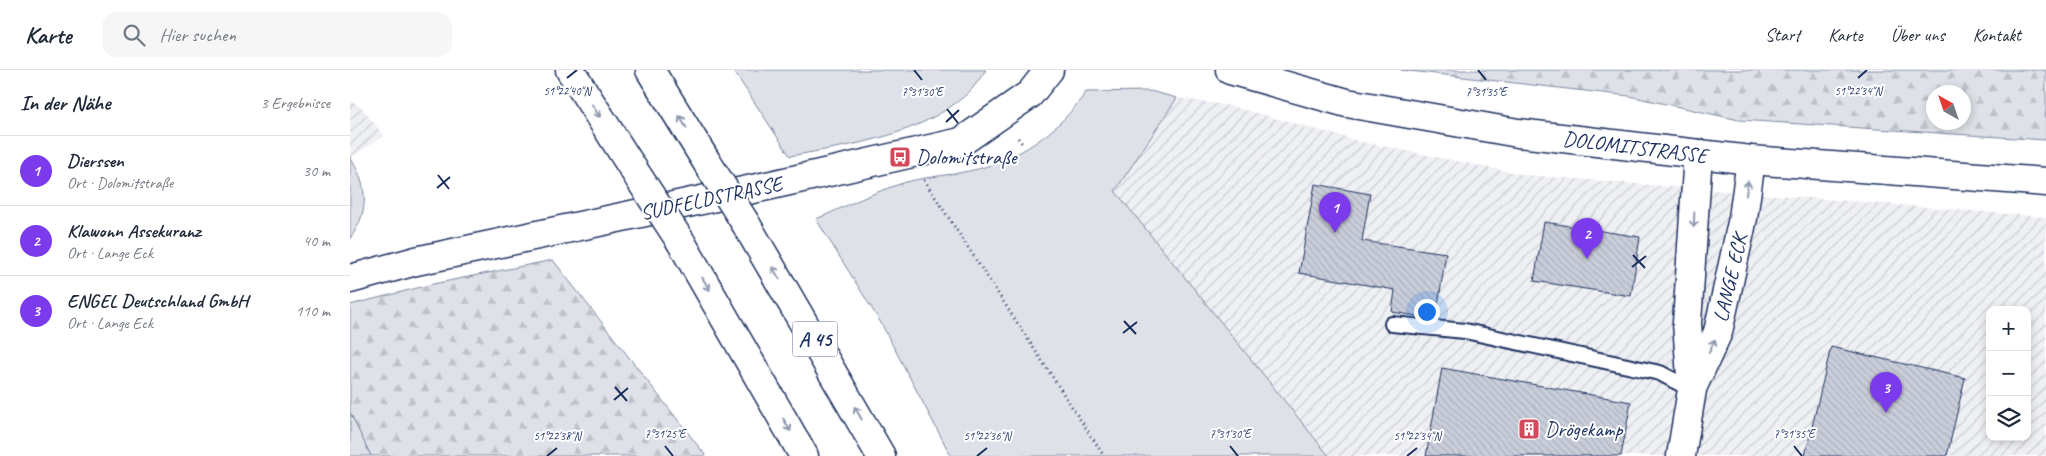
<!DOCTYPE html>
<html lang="de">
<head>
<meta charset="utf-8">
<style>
  body { margin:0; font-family:Caveat,sans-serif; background:#f6f6f7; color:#1f2937 }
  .controls { position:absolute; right:15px; bottom:15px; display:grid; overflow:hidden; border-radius:10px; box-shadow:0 2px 8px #0003 }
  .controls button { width:45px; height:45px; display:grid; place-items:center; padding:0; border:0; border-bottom:1px solid #e0e1e3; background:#fff; color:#1f2937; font:25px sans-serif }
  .compass { position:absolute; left:1576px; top:15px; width:45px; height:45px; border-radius:50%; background:#fff; box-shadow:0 2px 8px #0003; rotate:320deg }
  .you { position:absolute; left:1076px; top:241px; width:18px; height:18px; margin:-12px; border:4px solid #fff; border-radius:50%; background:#1a73e8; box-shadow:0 0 0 8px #1a73e833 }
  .badge { display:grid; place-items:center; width:32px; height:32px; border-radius:50%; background:#7c3aed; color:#fff; font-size:16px; font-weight:700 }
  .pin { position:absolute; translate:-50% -41px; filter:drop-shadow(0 1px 2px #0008) }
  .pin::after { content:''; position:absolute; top:26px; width:18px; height:15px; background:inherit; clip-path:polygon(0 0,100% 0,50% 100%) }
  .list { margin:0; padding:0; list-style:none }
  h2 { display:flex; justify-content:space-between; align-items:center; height:65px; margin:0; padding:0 20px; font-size:21px }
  h2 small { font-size:16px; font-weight:400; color:#747a83 }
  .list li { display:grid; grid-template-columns:32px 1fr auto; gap:15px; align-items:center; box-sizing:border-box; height:70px; padding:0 20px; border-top:1px solid #e0e1e3 }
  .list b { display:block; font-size:19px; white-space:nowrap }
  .list p { margin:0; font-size:16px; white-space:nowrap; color:#747a83 }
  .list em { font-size:16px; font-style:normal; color:#747a83 }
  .icon { flex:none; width:28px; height:28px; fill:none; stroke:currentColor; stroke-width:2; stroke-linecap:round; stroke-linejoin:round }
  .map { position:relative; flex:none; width:1696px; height:386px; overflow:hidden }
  header { display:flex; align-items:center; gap:30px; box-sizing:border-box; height:70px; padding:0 25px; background:#fff; border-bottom:1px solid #e0e1e3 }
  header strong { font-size:24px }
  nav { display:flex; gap:28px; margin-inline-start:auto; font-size:18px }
  .search { width:350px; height:45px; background:#f6f6f7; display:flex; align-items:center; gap:12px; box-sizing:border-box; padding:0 18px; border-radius:15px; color:#747a83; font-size:19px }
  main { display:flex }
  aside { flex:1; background:#fff }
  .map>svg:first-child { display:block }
  .industrial { fill:url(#industrial-furrows); fill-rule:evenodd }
  .grass { fill:#dee1e7; stroke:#7c88a2 }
  .forest { fill:url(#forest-firs); stroke:#7c88a2; fill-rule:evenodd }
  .building { fill:url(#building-back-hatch); stroke:#1b2f5e }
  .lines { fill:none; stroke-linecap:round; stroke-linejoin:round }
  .service-casing { stroke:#1b2f5e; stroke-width:18 }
  .minor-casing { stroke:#1b2f5e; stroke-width:31 }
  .tertiary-casing { stroke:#1b2f5e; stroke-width:31 }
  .motorway-casing { stroke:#1b2f5e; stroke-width:31 }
  .path { stroke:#1b2f5e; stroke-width:3; stroke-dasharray:1 4; stroke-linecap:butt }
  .service { stroke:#fff; stroke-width:14 }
  .minor { stroke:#fff; stroke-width:28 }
  .tertiary { stroke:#fff; stroke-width:28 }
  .motorway { stroke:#fff; stroke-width:28 }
  .motorway-bridge-casing { stroke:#1b2f5e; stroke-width:31; stroke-linecap:butt }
  .motorway-bridge { stroke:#fff; stroke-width:28 }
  .oneway { stroke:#8d97ae }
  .ticks { fill:none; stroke:#1b2f5e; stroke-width:2 }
  .labels { text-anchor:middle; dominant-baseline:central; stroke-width:4; stroke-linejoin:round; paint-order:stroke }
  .shield { fill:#fff; stroke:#5f6d8e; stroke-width:1 }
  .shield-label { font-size:20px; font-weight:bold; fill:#1b2f5e }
  .street-label { font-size:21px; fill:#1b2f5e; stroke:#fff }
  .poi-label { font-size:21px; fill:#1b2f5e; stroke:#fff; text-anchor:start }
  .ticks-label { font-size:12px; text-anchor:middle; fill:#1b2f5e; stroke:#fff; stroke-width:4; stroke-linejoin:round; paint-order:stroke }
</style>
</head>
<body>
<header>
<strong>Karte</strong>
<div class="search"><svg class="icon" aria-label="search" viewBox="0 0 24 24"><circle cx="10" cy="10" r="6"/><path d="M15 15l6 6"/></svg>Hier suchen</div>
<nav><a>Start</a><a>Karte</a><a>Über uns</a><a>Kontakt</a></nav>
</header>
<main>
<aside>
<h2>In der Nähe<small>3 Ergebnisse</small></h2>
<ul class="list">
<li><span class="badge">1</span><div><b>Dierssen</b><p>Ort · Dolomitstraße</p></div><em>30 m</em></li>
<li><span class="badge">2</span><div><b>Klawonn Assekuranz</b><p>Ort · Lange Eck</p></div><em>40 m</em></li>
<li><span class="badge">3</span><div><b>ENGEL Deutschland GmbH</b><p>Ort · Lange Eck</p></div><em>110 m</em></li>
</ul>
</aside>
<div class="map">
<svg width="1696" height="386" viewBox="0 0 1696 386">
  <defs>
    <pattern id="industrial-furrows" width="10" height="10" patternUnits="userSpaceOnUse" patternTransform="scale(1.25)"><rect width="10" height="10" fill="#eff0f4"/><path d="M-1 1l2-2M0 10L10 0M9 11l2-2" fill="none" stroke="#ccced4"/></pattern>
    <pattern id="forest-firs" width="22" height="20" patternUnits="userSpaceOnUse" patternTransform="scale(1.25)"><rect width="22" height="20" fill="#dee1e7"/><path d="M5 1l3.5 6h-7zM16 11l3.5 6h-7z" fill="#bec1c9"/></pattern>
    <pattern id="building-back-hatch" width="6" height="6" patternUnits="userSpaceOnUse" patternTransform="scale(1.25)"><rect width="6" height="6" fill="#caceda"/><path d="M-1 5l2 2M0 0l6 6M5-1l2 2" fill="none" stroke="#adb1be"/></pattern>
  </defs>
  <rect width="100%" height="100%" fill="#fff"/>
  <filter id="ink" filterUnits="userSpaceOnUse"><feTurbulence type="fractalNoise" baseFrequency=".02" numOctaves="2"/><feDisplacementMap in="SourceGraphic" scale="10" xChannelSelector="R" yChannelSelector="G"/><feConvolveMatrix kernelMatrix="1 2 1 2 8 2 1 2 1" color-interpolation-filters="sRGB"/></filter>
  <g filter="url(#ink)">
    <path class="industrial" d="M 827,28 L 881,36 L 1012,72 L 1176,105 L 1696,147 L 1696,386 L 979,386 L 765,121 ZM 1640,240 L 1677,240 L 1677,367 L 1640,367 Z
      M 0,30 L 13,39 L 34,66 L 1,87 L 10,104 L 15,129 L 13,143 L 0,169 Z"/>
    <path class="grass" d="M 383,0 L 636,0 C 630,8 624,18 617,24 C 568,67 501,75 440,86 Z
      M 800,21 L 827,28 L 765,121 L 979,386 L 601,386 L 531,253 L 466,149 C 493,138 519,124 547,115 C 569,107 595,106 619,101 C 667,91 709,62 736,22 Z
      M 0,87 C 18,116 20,140 0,169 Z
      M 0,342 L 21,386 L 0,386 Z"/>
    <path class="forest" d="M 1051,0 L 1696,0 L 1696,70 L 1389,50 L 1279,26 ZM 1584,22 L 1614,22 L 1614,52 L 1584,52 Z
      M 203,190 L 356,386 L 21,386 L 0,342 L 0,235 L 83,214 Z"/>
    <path class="building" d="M 965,114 L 1020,124 L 1012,171 L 1096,183 L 1086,249 L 1042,242 L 1045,220 L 949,203 Z
      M 1194,152 L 1290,167 L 1281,226 L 1184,211 Z
      M 1481,277 L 1615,308 L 1597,386 L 1455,386 Z
      M 1092,298 L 1281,332 L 1271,386 L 1076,386 Z"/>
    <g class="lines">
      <g class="service-casing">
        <path id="service" d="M 1042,254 L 1115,261 L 1310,303 L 1342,320"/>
      </g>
      <g class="minor-casing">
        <path id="minor" d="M 0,209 L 66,191 L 417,116 L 611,72 L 680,24 L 699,0
          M 1343,316 L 1368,262 L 1393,148 L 1401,90
          M 1331,386 L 1342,320 L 1337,253 L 1348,84"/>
      </g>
      <g class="tertiary-casing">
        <path id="tertiary" d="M 880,0 L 997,33 L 1168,63 L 1401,90 L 1696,112"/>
      </g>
      <g class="motorway-casing">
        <path id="motorway" d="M 220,0 L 289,108
          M 300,0 L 358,94
          M 396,154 L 531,386
          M 331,172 L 454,386"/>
      </g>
      <path class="path" d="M 668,68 L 674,76
        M 574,110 L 754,386"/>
      <use href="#service" class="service"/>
      <use href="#minor" class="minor"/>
      <use href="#tertiary" class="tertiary"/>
      <use href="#motorway" class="motorway"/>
      <g class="motorway-bridge-casing">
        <path id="motorway-bridge" d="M 358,94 L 396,154
          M 289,108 L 331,172"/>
      </g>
      <use href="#motorway-bridge" class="motorway-bridge"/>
    </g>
    <defs><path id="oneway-shaft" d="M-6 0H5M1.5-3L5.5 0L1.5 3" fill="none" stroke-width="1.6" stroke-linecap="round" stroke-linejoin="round" transform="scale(1.25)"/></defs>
    <g class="oneway">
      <use href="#oneway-shaft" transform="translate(246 41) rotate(58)"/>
      <use href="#oneway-shaft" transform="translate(333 52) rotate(-121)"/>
      <use href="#oneway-shaft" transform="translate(1397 118) rotate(-82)"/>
      <use href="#oneway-shaft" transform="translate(1344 150) rotate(93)"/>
      <use href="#oneway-shaft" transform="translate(426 203) rotate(-121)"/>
      <use href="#oneway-shaft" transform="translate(356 214) rotate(60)"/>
      <use href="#oneway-shaft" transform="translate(1362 276) rotate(-66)"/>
      <use href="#oneway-shaft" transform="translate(508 343) rotate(-120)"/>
      <use href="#oneway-shaft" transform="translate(437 355) rotate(60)"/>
    </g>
  </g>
  <path class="ticks" d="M 564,0 L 572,10M 1128,0 L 1136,10M 217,8 L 227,0M 1508,8 L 1517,0M 597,39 L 608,53M 596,52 L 609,40M 88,105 L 99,119M 87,118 L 100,107M 1283,185 L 1295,198M 1282,197 L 1296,186M 774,251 L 786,264M 773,263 L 787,252M 265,317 L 277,331M 264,330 L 278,318M 315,376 L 323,386M 880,376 L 888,386M 1444,376 L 1452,386M 197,386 L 207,378M 627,386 L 637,378M 1057,386 L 1067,378"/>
  <defs>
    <g id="bus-square" transform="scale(1.125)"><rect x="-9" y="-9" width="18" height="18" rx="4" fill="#d1495b" stroke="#fff"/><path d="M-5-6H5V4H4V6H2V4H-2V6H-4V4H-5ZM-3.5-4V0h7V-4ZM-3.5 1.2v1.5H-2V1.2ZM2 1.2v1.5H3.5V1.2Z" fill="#fff"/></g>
    <g id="building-square" transform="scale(1.125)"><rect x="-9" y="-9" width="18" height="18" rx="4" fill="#d1495b" stroke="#fff"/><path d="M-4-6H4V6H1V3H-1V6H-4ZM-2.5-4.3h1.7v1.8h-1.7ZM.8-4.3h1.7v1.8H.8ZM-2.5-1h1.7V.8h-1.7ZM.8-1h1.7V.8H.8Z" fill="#fff"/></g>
  </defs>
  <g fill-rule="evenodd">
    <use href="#bus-square" x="550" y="87"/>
    <use href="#building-square" x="1179" y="359"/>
  </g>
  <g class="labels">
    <rect class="shield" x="442.5" y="251.5" width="45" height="35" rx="4"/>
    <g class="shield-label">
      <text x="465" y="269">A 45</text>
    </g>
    <g class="street-label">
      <text transform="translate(1285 77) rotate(7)">DOLOMITSTRASSE</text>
      <text transform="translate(361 128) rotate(-12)">SUDFELDSTRASSE</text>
      <text transform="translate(1380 208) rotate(-77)">LANGE ECK</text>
    </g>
    <g class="poi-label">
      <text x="566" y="87">Dolomitstraße</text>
      <text x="1195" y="359">Drögekamp</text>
    </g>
  </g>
  <g class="ticks-label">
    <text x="217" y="25">51°22'40"N</text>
    <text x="1508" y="25">51°22'34"N</text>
    <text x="572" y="26">7°31'30"E</text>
    <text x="1136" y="26">7°31'35"E</text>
    <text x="315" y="368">7°31'25"E</text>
    <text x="880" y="368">7°31'30"E</text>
    <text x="1444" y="368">7°31'35"E</text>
    <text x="207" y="370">51°22'38"N</text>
    <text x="637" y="370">51°22'36"N</text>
    <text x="1067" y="370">51°22'34"N</text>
  </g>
</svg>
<div class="controls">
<button>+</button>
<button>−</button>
<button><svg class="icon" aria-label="layers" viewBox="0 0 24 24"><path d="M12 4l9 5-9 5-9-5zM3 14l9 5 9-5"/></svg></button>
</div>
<svg class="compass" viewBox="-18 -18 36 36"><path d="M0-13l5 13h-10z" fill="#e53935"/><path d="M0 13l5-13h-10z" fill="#747a83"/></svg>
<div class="you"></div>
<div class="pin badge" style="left:985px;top:163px">1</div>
<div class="pin badge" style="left:1237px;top:189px">2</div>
<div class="pin badge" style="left:1536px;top:343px">3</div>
</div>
</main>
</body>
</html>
